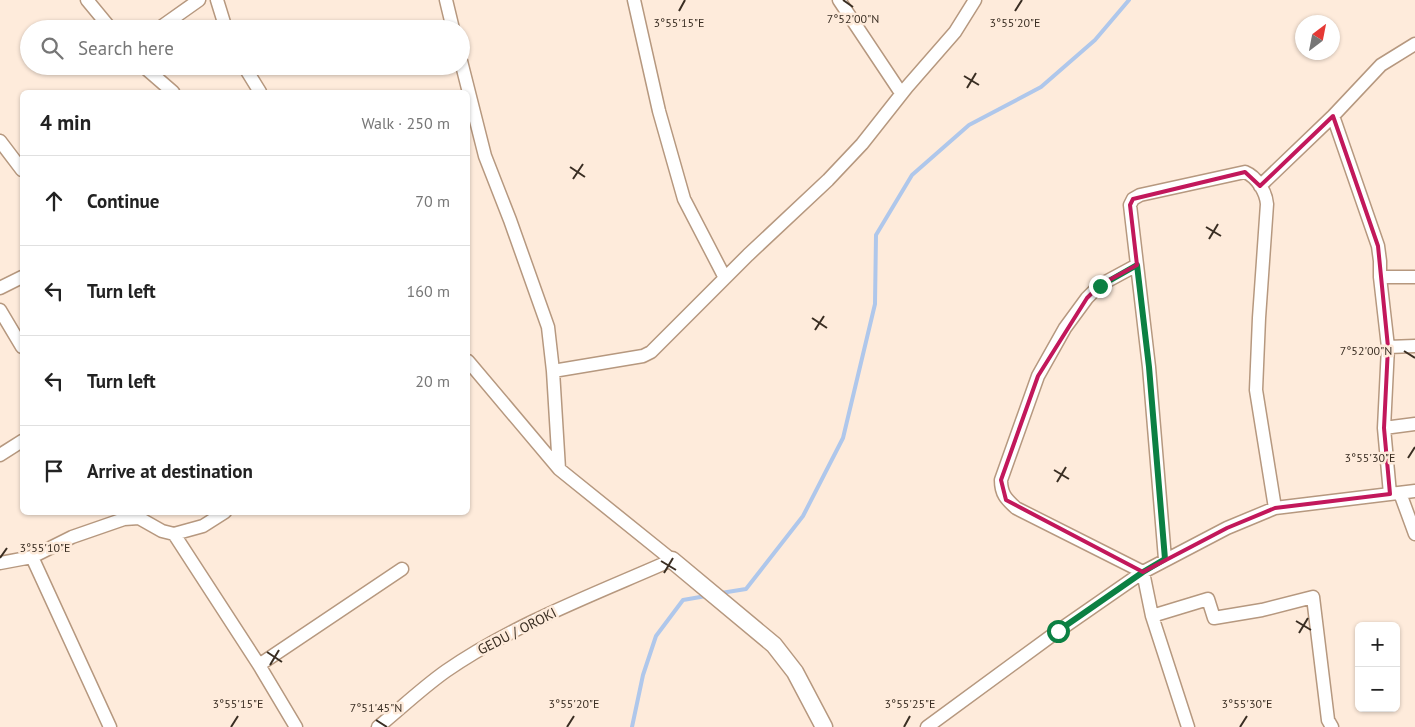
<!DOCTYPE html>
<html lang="en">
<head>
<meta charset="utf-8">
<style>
  body { margin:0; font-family:"PT Sans",sans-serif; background:#f2f2f2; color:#222 }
  .controls { position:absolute; right:15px; bottom:15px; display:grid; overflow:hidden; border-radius:8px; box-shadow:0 1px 4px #0004 }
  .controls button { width:45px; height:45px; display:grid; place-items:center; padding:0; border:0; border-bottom:1px solid #e0e0e0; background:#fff; color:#222; font:25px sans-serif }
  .compass { position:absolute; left:1295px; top:15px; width:45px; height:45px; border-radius:50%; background:#fff; box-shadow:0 1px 4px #0004; rotate:32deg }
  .stop { position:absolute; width:15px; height:15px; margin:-11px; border:4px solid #0b8043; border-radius:50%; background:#fff }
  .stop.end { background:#0b8043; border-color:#fff; box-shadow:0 1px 5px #0008 }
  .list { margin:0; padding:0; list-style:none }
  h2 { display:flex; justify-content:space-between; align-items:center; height:65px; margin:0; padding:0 20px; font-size:21px }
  h2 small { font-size:16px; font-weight:400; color:#767676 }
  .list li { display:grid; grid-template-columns:32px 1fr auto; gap:15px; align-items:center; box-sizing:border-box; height:90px; padding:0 20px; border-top:1px solid #e0e0e0 }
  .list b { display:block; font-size:19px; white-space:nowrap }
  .list em { font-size:16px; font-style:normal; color:#767676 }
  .icon { flex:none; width:28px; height:28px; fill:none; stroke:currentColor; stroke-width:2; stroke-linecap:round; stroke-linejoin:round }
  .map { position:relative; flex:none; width:1415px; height:727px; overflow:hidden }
  .search { position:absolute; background:#fff; box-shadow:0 1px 4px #0004; left:20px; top:20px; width:450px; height:55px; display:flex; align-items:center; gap:12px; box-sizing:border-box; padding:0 18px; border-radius:28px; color:#767676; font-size:19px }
  .panel { position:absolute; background:#fff; box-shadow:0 1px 4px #0004; left:20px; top:90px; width:450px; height:425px; border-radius:8px }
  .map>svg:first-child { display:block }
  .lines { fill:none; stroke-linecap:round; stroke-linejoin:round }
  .stream { stroke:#afc7eb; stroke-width:4 }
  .minor-casing { stroke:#b6987f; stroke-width:15 }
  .major-casing { stroke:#b6987f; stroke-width:19 }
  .minor { stroke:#fff; stroke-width:12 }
  .major { stroke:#fff; stroke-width:16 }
  .route { stroke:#0b8043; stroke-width:6 }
  .marked { fill:none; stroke:#c2185b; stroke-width:4; stroke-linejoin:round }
  .ticks { fill:none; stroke:#3a2e23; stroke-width:2 }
  .labels { text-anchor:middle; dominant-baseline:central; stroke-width:5; stroke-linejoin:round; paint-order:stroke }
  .street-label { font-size:14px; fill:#3a2e23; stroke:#feebdb }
  .ticks-label { font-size:12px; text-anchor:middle; fill:#3a2e23; stroke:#feebdb; stroke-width:5; stroke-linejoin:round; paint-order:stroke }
</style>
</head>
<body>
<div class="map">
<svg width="1415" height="727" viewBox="0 0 1415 727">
  <rect width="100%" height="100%" fill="#feebdb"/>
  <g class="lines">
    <path class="stream" d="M 721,593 L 746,589 L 803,516 L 843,438 L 875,304 L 876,235 L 912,175 L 969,125 L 1041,87 L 1095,40 L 1129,0
      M 632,727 L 643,675 L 656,636 L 683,600 L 706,596"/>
    <g class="minor-casing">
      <path id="minor" d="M 87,0 L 111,29
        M 217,0 L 226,29
        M 446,0 L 453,29
        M 634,0 L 659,111 L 684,199 L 725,278
        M 839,0 L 901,93
        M 158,29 L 199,0
        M 461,61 L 485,156 L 510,220 L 548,327 L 553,371 L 559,469
        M 143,66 L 173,92
        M 244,66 L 260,92
        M 1333,116 L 1378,246 L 1380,261 L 1380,277 L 1388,347 L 1384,428 L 1390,494
        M 0,141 L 22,170
        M 1260,186 L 1333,116 L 1381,65 L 1415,44
        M 1137,265 L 1100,285 L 1087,298 L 1065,328 L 1038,376 L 1001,480 C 1001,494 1006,499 1016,508 L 1143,572 L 1152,616 L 1188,727
        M 1380,277 L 1415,277
        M 0,288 L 22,277
        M 0,310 L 22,347
        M 1388,347 L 1415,346
        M 553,371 L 643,356 L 651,352 L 748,255 L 828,180 L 862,144 L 907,87 L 955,32 L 975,0
        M 1384,428 L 1415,424
        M 0,455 L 22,441
        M 1400,493 L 1415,534
        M 174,534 L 259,665 L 296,727
        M 32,557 L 110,727
        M 1165,559 L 1149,367 L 1130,205 L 1133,199 L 1140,195 L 1245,172 C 1257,177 1266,192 1267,204 L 1259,318 L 1256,390 L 1275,508
        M 0,563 L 32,557 L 72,537 L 124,519 L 139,518 L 162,531 L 174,534 L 203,526 L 225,512
        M 1152,616 L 1208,599 L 1214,618 L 1262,610 L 1313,597 L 1328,720 L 1332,727
        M 259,665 L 402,569
        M 378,727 C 400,709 422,688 446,671 C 514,624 595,594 672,560 L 559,469 L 468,361
        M 927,727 L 1058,631 L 1143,572 L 1227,528 L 1275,508 L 1415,491"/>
    </g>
    <g class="major-casing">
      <path id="major" d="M 672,560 L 774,645 L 795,672 L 824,727"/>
    </g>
    <use href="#minor" class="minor"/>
    <use href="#major" class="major"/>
  </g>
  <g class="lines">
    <path class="route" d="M 1058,631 L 1143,572 L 1165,559 L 1149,367 L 1137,265 L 1100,286"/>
  </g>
  <path class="marked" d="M 1333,116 L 1378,246 L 1388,347 L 1384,428 L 1390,494 L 1275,508 L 1227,528 L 1143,572 L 1006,500 L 1001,480 L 1038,376 L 1087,298 L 1100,285 L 1137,265 L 1130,205 L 1133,199 L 1245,172 L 1260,186 Z"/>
  <path class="ticks" d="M 843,0 L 853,7M 679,11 L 685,0M 1015,11 L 1022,0M 964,76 L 979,85M 967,88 L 976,73M 570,167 L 585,177M 573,179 L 583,164M 1206,227 L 1221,236M 1209,239 L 1218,224M 812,318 L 827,328M 815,330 L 824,316M 1404,351 L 1415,358M 1408,458 L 1415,447M 1054,470 L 1069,479M 1057,482 L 1066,467M 0,558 L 7,548M 661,561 L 676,570M 664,573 L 673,558M 1296,621 L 1311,630M 1299,633 L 1308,618M 267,652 L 282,662M 270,665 L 279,650M 376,720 L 387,727M 231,727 L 238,716M 567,727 L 574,716M 904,727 L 910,716M 1240,727 L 1247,716"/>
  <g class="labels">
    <g class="street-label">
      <text transform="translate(517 631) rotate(-27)">GEDU / OROKI</text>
    </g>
  </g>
  <g class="ticks-label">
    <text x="853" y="23">7°52'00"N</text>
    <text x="679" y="27">3°55'15"E</text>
    <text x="1015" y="27">3°55'20"E</text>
    <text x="1366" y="355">7°52'00"N</text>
    <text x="1370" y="462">3°55'30"E</text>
    <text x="45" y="552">3°55'10"E</text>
    <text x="238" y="708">3°55'15"E</text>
    <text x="574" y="708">3°55'20"E</text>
    <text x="910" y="708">3°55'25"E</text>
    <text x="1247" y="708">3°55'30"E</text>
    <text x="376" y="712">7°51'45"N</text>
  </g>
</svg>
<div class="controls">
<button>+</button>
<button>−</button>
</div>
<svg class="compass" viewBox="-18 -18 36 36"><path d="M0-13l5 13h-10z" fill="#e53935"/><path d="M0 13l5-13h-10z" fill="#767676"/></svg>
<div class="stop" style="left:1058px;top:631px"></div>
<div class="stop end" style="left:1100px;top:286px"></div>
<div class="search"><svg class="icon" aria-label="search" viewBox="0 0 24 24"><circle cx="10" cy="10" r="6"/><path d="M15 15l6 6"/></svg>Search here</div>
<section class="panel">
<h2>4 min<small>Walk · 250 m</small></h2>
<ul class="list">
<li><svg class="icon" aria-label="ahead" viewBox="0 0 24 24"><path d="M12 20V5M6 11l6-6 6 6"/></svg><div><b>Continue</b></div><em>70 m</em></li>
<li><svg class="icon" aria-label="left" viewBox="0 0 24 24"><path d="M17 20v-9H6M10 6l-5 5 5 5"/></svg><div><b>Turn left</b></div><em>160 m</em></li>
<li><svg class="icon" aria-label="left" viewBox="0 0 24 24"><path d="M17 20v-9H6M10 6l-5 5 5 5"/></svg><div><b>Turn left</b></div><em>20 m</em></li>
<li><svg class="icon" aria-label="arrive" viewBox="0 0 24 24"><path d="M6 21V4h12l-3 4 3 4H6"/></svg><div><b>Arrive at destination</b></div></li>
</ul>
</section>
</div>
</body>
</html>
